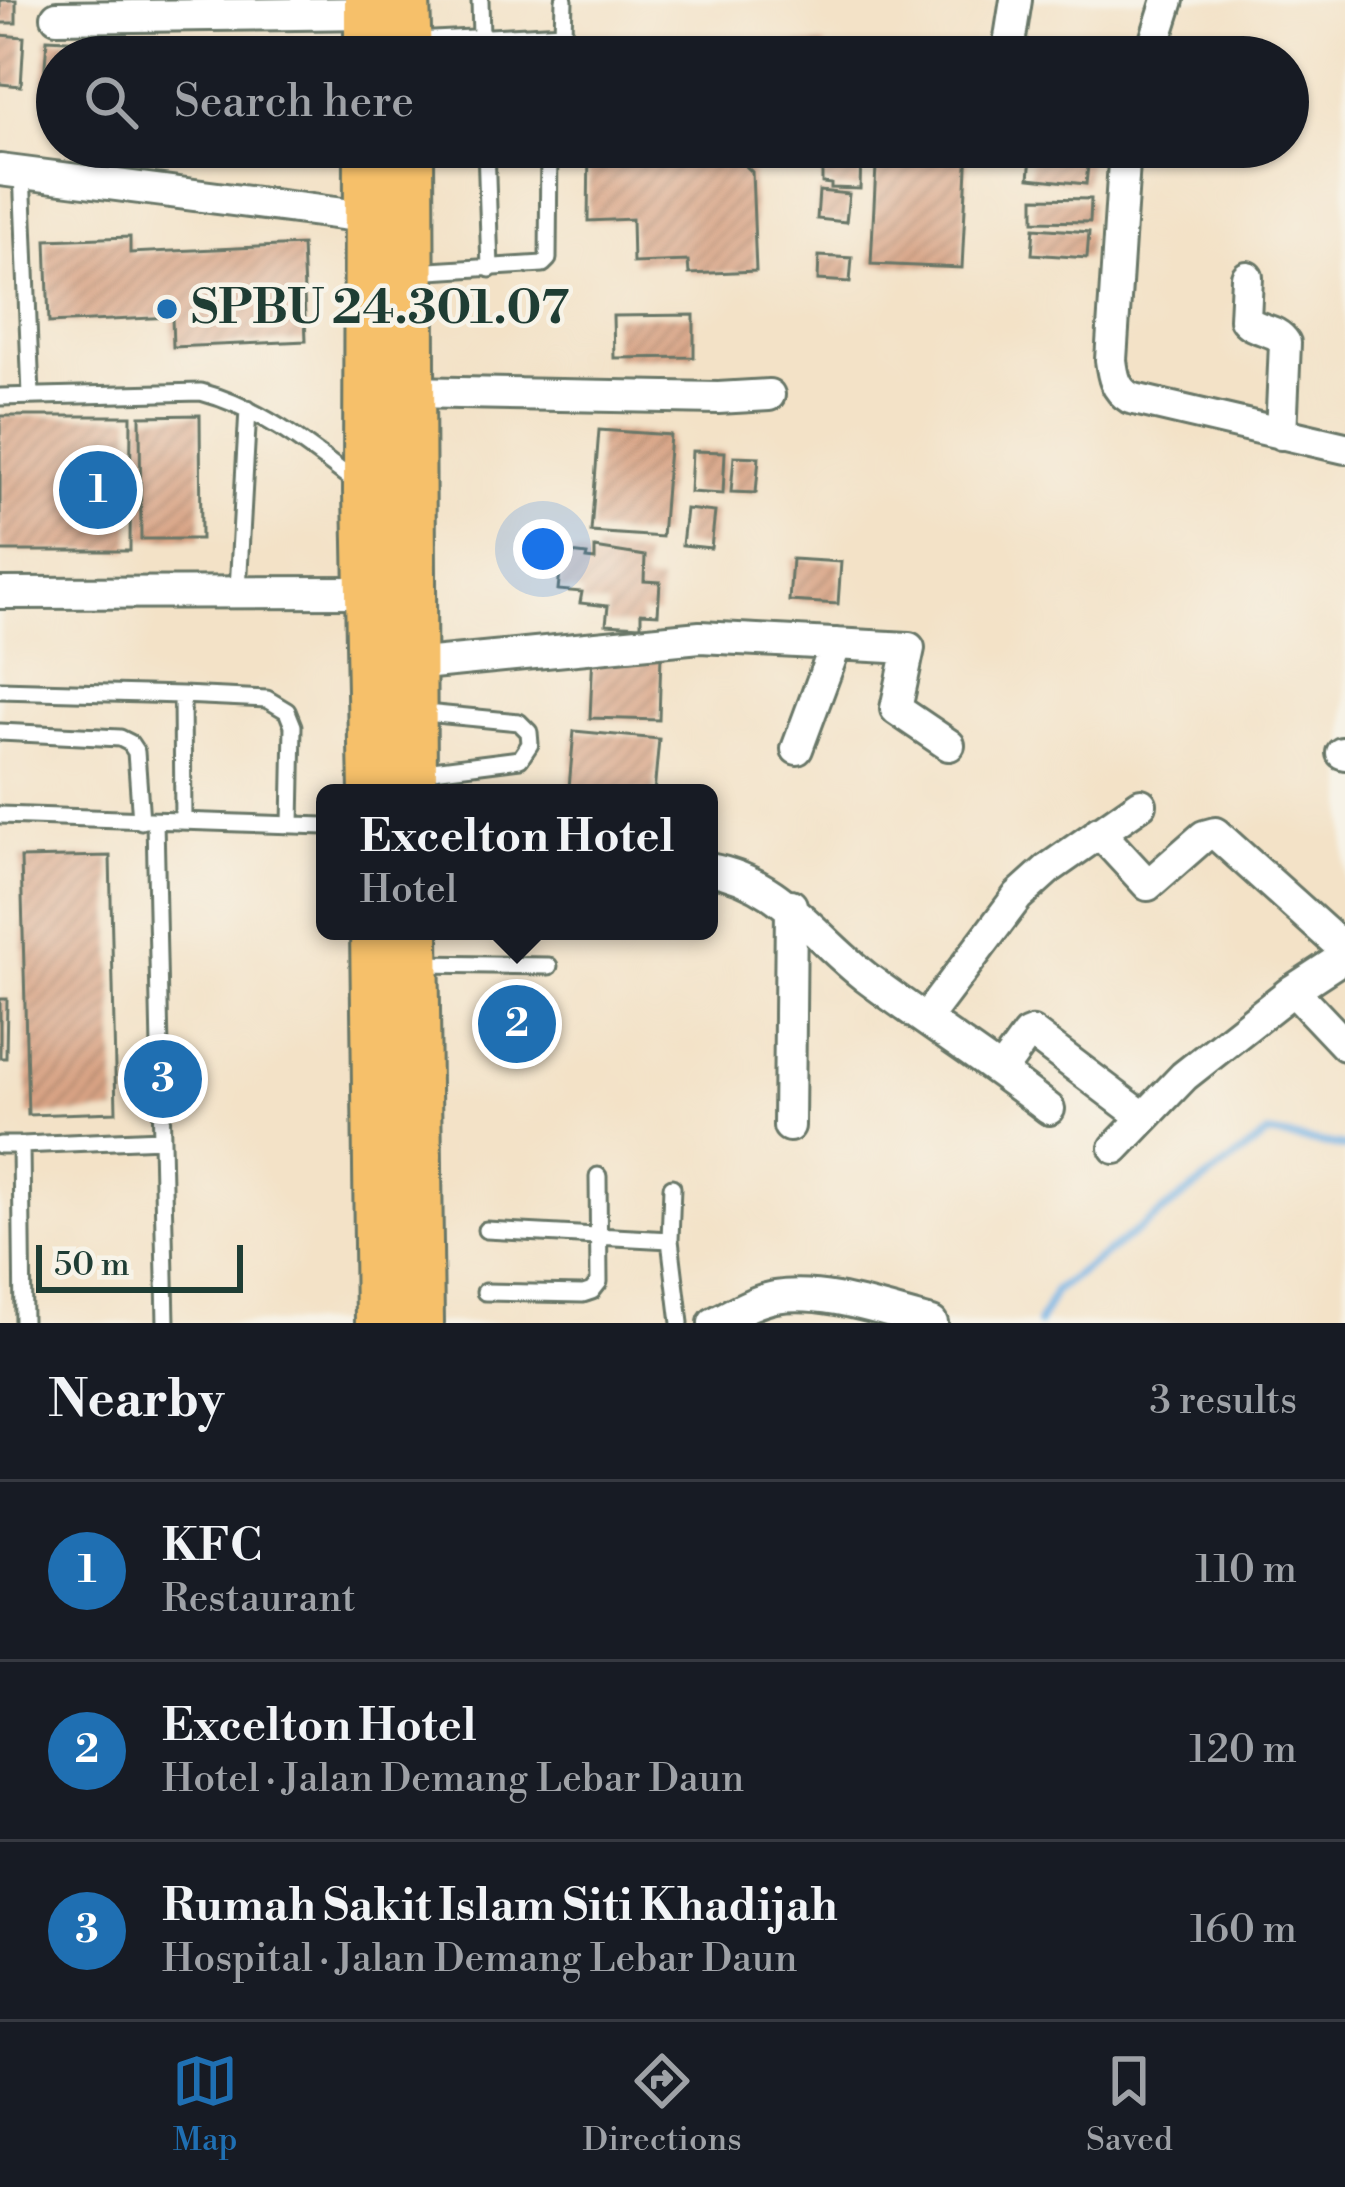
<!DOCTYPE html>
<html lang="en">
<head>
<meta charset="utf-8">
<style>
  body { margin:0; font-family:"Libre Bodoni",serif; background:#20242c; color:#f1f3f6 }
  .scale { position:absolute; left:36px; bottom:30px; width:207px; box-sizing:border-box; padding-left:12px; border:6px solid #1f3d34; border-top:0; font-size:33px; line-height:42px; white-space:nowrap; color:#1f3d34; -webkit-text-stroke:9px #f7f3e8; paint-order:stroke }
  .you { position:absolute; left:543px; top:549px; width:42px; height:42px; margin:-30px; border:9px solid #fff; border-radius:50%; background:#1a73e8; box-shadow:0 0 0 18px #1a73e833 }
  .badge { display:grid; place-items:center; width:78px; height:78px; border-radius:50%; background:#1f6fb2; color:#fff; font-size:39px; font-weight:700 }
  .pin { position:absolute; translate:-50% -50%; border:6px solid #fff; box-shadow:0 3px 12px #0006 }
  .popup { position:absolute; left:316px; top:784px; width:402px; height:156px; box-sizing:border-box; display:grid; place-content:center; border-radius:18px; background:#171b24; filter:drop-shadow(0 3px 9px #0005); font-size:39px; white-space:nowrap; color:#9ea1a6 }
  .popup b { font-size:45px; color:#f1f3f6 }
  .popup::after { content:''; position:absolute; left:50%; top:100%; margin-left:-24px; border:24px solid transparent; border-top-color:#171b24 }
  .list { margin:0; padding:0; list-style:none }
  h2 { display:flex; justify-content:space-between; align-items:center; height:156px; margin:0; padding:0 48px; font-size:51px }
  h2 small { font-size:39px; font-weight:400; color:#9ea1a6 }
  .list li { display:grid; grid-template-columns:78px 1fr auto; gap:36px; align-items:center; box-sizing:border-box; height:180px; padding:0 48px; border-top:3px solid #363941 }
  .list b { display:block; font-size:45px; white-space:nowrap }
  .list p { margin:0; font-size:39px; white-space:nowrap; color:#9ea1a6 }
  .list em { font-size:39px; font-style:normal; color:#9ea1a6 }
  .icon { flex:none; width:66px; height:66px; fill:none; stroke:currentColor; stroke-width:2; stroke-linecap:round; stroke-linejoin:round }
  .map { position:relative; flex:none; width:1345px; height:1323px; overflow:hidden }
  .search { position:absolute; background:#171b24; box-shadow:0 3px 9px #0004; left:36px; right:36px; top:36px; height:132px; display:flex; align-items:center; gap:30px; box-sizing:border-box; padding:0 42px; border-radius:66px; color:#9ea1a6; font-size:45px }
  .sheet { height:696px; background:#171b24 }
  nav { display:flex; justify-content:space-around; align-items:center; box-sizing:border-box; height:168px; border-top:3px solid #363941; background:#171b24; font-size:33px; color:#9ea1a6 }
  nav a { display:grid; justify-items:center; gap:6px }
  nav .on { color:#1f6fb2 }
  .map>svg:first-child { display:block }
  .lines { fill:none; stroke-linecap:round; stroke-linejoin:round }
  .stream { stroke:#6fafe3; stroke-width:8 }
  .building { fill:url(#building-hatch) }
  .service-casing { stroke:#697767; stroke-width:21 }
  .minor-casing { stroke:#697767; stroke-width:36 }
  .trunk-casing { stroke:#697767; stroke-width:54 }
  .service { stroke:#fff; stroke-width:15 }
  .minor { stroke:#fff; stroke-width:30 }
  .trunk { stroke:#f6c06b; stroke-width:48 }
  .poi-dot { fill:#1f6fb2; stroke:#f7f3e8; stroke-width:4.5 }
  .labels { text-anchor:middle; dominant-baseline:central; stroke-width:9; stroke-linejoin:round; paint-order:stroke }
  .poi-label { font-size:48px; font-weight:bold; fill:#1f3d34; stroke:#f7f3e8; text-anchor:start }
</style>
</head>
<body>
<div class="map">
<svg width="1345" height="1323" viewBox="0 0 1345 1323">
  <defs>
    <pattern id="building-hatch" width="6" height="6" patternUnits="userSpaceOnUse" patternTransform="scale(3)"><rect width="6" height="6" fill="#d8a384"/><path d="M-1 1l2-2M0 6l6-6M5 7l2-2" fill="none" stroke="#af866d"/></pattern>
  </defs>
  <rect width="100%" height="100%" fill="#f7f3e8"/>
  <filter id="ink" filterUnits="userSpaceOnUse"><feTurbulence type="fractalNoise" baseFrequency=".00833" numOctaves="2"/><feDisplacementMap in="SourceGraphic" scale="24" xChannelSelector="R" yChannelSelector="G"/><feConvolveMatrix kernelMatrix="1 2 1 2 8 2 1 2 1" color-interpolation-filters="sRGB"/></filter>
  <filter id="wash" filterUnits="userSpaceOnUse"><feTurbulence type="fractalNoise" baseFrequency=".004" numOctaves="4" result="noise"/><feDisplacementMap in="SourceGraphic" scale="48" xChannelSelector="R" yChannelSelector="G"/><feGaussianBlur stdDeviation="2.7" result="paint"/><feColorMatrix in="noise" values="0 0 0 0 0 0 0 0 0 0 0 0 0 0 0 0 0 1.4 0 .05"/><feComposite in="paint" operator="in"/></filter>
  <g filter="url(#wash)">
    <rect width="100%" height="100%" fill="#f3e2c7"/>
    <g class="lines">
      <path class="stream" d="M 1039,1323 L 1055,1291 L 1268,1134 L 1345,1147"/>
    </g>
    <g id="blocks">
      <path class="building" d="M 0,0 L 16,0 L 16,23 L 0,23 Z
        M 0,35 L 24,37 L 21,86 L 0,84 Z
        M 47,39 L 104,42 L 104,57 L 57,57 L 57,94 L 43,93 Z
        M 114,40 L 234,45 L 234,57 L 113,57 Z
        M 786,44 L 826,45 L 825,57 L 785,57 Z
        M 765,51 L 765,57 L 689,57 L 689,53 Z
        M 589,147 L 726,147 L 752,172 L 756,271 L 689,274 L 688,261 L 633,263 L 632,219 L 588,221 Z
        M 877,147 L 968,147 L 962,268 L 871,264 Z
        M 1032,147 L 1090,147 L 1086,184 L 1029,178 Z
        M 832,155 L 861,155 L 860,189 L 831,188 L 831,184 L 822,183 L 822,166 L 832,166 Z
        M 819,191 L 849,194 L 846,222 L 817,219 Z
        M 1034,198 L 1091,199 L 1090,222 L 1034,221 Z
        M 1034,228 L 1089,232 L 1087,258 L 1032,254 Z
        M 130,237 L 130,253 L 302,245 L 306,341 L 173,347 L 172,317 L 49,323 L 46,240 Z
        M 819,256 L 852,258 L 850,282 L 818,280 Z
        M 694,315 L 694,357 L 614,358 L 613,316 Z
        M 200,415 L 201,539 L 141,539 L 140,416 Z
        M 0,416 L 131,416 L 130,551 L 0,551 Z
        M 599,430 L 670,435 L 662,537 L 591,532 Z
        M 692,451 L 725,452 L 723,494 L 690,492 Z
        M 734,456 L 759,457 L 756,493 L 731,492 Z
        M 686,509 L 715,512 L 711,548 L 682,545 Z
        M 595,548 L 645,556 L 644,581 L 660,582 L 658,614 L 641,613 L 641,626 L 606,624 L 608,606 L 580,603 L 582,592 L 558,590 L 562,552 L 587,555 L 586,559 L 595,560 Z
        M 792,559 L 841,562 L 838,604 L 789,601 Z
        M 593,652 L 661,654 L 659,720 L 590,718 Z
        M 574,731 L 659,739 L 654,793 L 569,788 Z
        M 110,856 L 116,1112 L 28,1115 L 21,858 Z
        M 0,999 L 7,999 L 6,1058 L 0,1058 Z"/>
    </g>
  </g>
  <g filter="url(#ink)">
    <use href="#blocks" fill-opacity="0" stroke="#697767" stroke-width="3"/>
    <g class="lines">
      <g class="service-casing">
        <path id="service" d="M 480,0 L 481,37
          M 415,41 L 563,33 L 564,0
          M 486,147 L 490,269
          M 22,171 L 31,395
          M 414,272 L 543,264 L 548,259 L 549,147
          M 0,397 L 201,392 C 262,408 311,448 360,486
          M 238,590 L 248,409
          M 0,690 L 182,695 L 183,821
          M 182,695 L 267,699 L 287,711 L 293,726 L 291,824
          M 415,712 L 519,722 L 529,732 L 530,744 L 520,759 L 417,772
          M 0,732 L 120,738 L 130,743 L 136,752 L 141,821
          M 0,815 L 325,826
          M 155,821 L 166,1323
          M 423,964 L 549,966
          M 0,1145 L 21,1145
          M 672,1187 L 670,1240 L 680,1323
          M 486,1230 L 670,1240
          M 485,1292 L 583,1294 L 592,1291 L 599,1282 L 598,1176
          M 23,1323 L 21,1145 L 161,1139"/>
      </g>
      <g class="minor-casing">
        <path id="minor" d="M 57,17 L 369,13
          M 1007,57 L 1016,0
          M 1150,57 L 1168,0
          M 1125,147 L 1111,360 C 1113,376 1115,389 1130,398 L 1345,448
          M 0,170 L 381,219
          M 1247,277 L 1245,319 C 1256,332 1275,327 1285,343 L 1281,434
          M 409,392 L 718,398 L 769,395
          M 0,593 L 372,592
          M 411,665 L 700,637 L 909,648 L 896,709 L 949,745
          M 797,749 L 836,644
          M 1342,753 L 1345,754
          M 1099,832 L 1148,885 L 1204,836 L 1215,833 L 1345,950
          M 709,869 C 782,882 812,936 867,978 C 927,1023 990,1062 1049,1109
          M 1293,990 L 1345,1045
          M 926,1018 L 1018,896 L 1048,869 L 1141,804
          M 1001,1071 L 1027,1035 L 1032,1033 L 1143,1117
          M 789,1126 L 791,905
          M 1115,1148 L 1184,1076 L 1293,990 L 1345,956
          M 714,1323 C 733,1314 753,1301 775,1297 C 825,1289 883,1311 932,1323"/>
      </g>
      <g class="trunk-casing">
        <path id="trunk" d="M 369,0 L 369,57
          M 405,0 L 407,57
          M 369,147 L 368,492 L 374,793
          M 409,147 L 412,793
          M 375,931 L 380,1323
          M 414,931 L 419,1323"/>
      </g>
      <use href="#service" class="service"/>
      <use href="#minor" class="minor"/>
      <use href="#trunk" class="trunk"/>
    </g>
  </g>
  <circle class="poi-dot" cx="167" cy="309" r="12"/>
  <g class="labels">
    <g class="poi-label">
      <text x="191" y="309">SPBU 24.301.07</text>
    </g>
  </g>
</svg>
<div class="scale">50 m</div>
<div class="you"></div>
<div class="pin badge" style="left:98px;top:490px">1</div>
<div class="pin badge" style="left:517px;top:1024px">2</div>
<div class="popup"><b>Excelton Hotel</b>Hotel</div>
<div class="pin badge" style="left:163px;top:1079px">3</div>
<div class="search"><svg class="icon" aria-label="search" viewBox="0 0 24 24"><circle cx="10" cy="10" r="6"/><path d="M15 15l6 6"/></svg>Search here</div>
</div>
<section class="sheet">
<h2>Nearby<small>3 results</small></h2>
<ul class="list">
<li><span class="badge">1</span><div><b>KFC</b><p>Restaurant</p></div><em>110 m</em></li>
<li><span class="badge">2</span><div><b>Excelton Hotel</b><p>Hotel · Jalan Demang Lebar Daun</p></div><em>120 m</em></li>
<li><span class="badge">3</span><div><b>Rumah Sakit Islam Siti Khadijah</b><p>Hospital · Jalan Demang Lebar Daun</p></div><em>160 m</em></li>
</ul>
</section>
<nav>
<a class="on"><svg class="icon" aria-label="map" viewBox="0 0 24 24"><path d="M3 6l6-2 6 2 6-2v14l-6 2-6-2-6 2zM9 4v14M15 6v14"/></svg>Map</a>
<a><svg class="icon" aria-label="directions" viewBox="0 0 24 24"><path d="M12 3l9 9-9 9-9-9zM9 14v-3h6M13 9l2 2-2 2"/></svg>Directions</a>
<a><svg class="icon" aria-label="saved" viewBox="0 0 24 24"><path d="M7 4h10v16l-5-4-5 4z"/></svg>Saved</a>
</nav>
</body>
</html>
